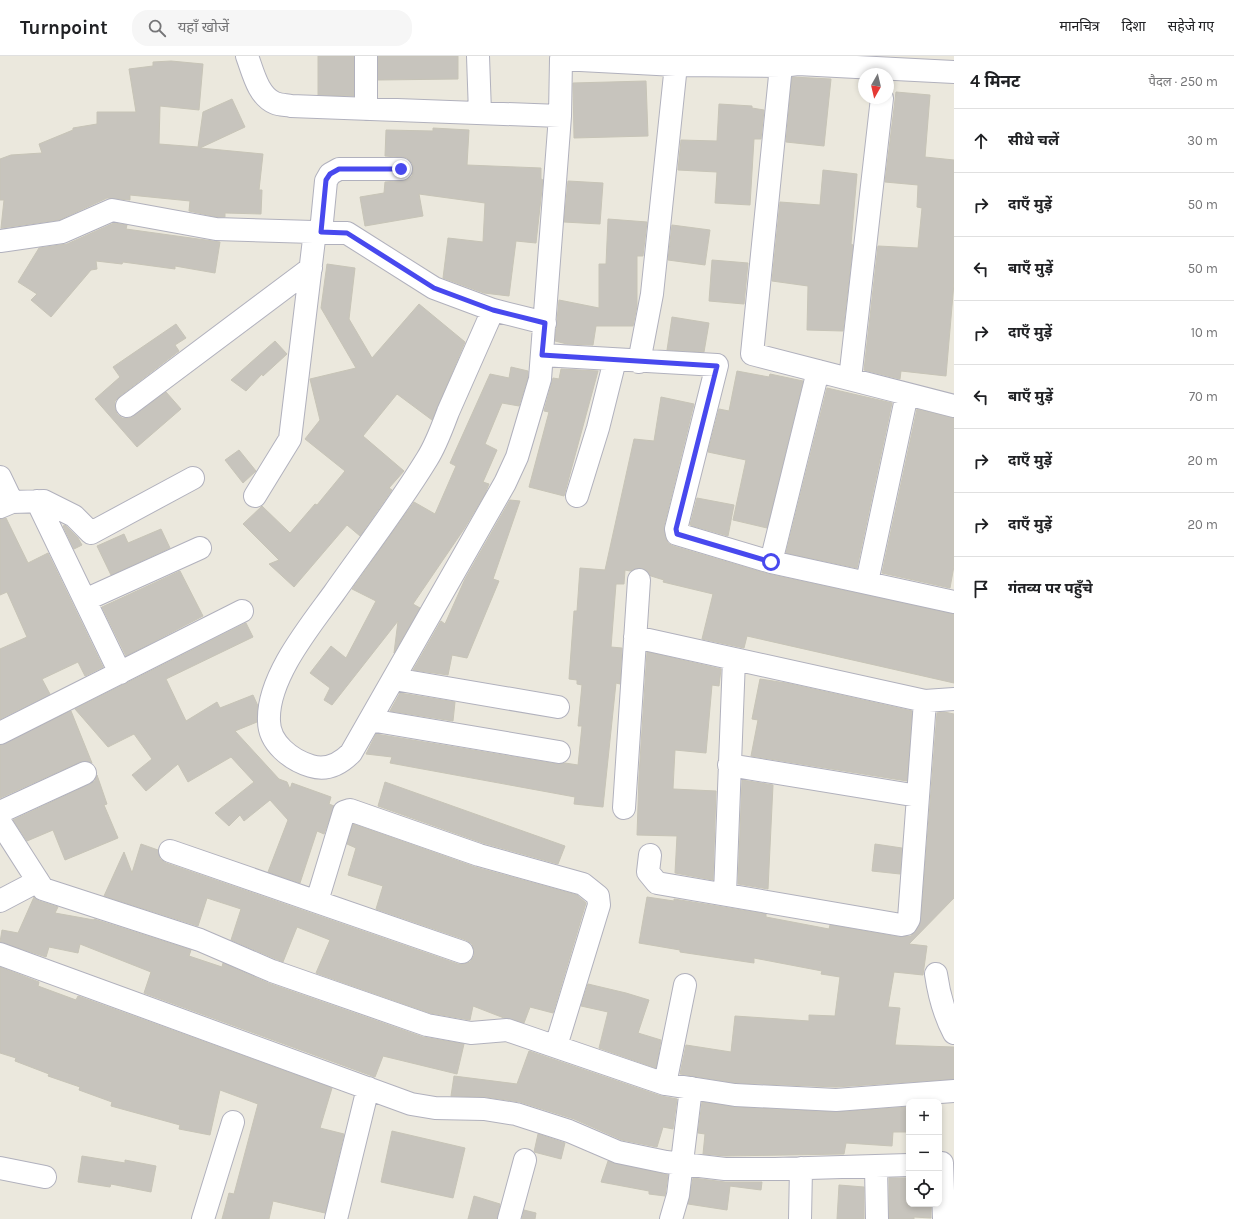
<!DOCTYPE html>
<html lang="hi">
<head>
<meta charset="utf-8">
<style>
  body { margin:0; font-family:Karla,"Noto Sans Devanagari",sans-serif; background:#f6f6f6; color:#202124 }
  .controls { position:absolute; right:12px; bottom:12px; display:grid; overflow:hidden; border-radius:8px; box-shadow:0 2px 6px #0003 }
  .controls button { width:36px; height:36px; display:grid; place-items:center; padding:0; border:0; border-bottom:1px solid #e0e0e0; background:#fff; color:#202124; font:20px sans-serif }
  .compass { position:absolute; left:858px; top:12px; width:36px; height:36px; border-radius:50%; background:#fff; box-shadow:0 2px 6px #0003; rotate:188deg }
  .stop { position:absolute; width:12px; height:12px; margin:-9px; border:3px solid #4849ee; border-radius:50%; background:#fff }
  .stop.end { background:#4849ee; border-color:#fff; box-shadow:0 1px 4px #0008 }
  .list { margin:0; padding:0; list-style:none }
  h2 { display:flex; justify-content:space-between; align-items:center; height:52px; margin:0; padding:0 16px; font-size:17px }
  h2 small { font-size:13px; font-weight:400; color:#757577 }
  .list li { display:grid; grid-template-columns:26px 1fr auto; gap:12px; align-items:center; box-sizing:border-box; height:64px; padding:0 16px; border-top:1px solid #e0e0e0 }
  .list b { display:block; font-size:15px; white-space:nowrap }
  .list em { font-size:13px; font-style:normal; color:#757577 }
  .icon { flex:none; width:22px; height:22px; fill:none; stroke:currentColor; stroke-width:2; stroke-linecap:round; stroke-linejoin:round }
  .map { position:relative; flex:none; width:954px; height:1163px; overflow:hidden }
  header { display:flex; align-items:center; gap:24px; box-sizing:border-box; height:56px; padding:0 20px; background:#fff; border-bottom:1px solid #e0e0e0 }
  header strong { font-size:19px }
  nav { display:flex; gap:22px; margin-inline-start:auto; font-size:14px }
  .search { width:280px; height:36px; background:#f6f6f6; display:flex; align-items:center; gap:10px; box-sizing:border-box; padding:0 14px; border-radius:16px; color:#757577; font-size:15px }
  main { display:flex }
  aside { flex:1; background:#fff }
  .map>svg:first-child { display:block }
  .building { fill:#c7c4bd; stroke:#c7c4b7 }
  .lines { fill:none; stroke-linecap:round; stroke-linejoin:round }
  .minor-casing { stroke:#b1b1bd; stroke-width:24 }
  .minor { stroke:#fff; stroke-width:22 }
  .route { stroke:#4849ee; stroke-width:5 }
</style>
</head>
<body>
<header>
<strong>Turnpoint</strong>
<div class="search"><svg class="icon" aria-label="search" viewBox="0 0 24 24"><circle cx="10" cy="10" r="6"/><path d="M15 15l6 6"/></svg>यहाँ खोजें</div>
<nav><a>मानचित्र</a><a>दिशा</a><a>सहेजे गए</a></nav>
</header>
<main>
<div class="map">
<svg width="954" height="1163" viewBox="0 0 954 1163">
  <rect width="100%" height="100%" fill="#ebe8dd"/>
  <path class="building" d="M 318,0 L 354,0 L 354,40 L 318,39 Z
    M 378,0 L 458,0 L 458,23 L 378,24 Z
    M 171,5 L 203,8 L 199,54 L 160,50 L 159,88 L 198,91 L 203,56 L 232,43 L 245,71 L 200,92 L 263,98 L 259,134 L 262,134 L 261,158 L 225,157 L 225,161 L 217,161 L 189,155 L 190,145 L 130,139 L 130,144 L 107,142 L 59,164 L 1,172 L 4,144 L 0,144 L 0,103 L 11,99 L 42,97 L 39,88 L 73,74 L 73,72 L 97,68 L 97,56 L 136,56 L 129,13 L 153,10 L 153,6 Z
    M 792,21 L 831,23 L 824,90 L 786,86 Z
    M 646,25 L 648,80 L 574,82 L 573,27 Z
    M 896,36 L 930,39 L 925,101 L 954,104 L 954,227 L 946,320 L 901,315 L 900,323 L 864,314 L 878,190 L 918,192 L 922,152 L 917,151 L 918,129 L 885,126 Z
    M 719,48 L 752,50 L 752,52 L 764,54 L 761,83 L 754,83 L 750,149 L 715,147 L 717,116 L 678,114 L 681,84 L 717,85 Z
    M 433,72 L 469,74 L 467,109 L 541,112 L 541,123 L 543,124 L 536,187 L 516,185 L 509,240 L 484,237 L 443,222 L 448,182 L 483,186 L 485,147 L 419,138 L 423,160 L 365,170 L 360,141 L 384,137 L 385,126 L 407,124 L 412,120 L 413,113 L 412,107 L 407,102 L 385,100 L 386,74 L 433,75 Z
    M 823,114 L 857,118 L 851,188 L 853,189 L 843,275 L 807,274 L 808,230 L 772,225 L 780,146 L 820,149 Z
    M 568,125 L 603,127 L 600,168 L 564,166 Z
    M 608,163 L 647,166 L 643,200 L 637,200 L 637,250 L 633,270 L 596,270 L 593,289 L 567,288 L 555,285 L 559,244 L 599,252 L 599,208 L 606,208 Z
    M 114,167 L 127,169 L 126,173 L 220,186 L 215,217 L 175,210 L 175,213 L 123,206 L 122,208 L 96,205 L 97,213 L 91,214 L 51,261 L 31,244 L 37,238 L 18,226 L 39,192 L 67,188 Z
    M 672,169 L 710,174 L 705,209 L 668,204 Z
    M 712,204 L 748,207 L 744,248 L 709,245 Z
    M 327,208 L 355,212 L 349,263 L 372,302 L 419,248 L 465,286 L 432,364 L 397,338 L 363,380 L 404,415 L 389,432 L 392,434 L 360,480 L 347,469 L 294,531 L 269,508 L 279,504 L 243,468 L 262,450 L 290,477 L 315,448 L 317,449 L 345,415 L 305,383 L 320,364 L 310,323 L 356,312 L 321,252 Z
    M 672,261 L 709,267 L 704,296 L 667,294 Z
    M 176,268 L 186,282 L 175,289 L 179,295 L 120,340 L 115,345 L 115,352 L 117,358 L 122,362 L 129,362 L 166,336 L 181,353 L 137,391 L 95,343 L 120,321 L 113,311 Z
    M 275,285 L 287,298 L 263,320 L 262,318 L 246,335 L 231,324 Z
    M 511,311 L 528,315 L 528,321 L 519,350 L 502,347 L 485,388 L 497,394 L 483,426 L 489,428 L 485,438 L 464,473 L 413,548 L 420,552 L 394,597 L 398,565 L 332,649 L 324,644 L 330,632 L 310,617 L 331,590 L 346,602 L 376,545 L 352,533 L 414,446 L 435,458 L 456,410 L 450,407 L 490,318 L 509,322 Z
    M 561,313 L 598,315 L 564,440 L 529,431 L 549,356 L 544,355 L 553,322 L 559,323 Z
    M 737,315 L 769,321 L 770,318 L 803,325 L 767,472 L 733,464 L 746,404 L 708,396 L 719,353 L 729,355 Z
    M 827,332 L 892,347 L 857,512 L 786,497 Z
    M 661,341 L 694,348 L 664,470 L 665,480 L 668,487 L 673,490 L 768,518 L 954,558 L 954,627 L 747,580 L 744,592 L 702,583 L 713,538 L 663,526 L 664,524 L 651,520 L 646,514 L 639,512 L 630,515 L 625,514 L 624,528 L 616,528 L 611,591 L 622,592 L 620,628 L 616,627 L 603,751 L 574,748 L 575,741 L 390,707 L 392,701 L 366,698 L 376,678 L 557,708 L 565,707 L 578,709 L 582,670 L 578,670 L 582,629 L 577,628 L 577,624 L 569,623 L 574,555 L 577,555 L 580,512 L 605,514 L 634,383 L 654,385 Z
    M 917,353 L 954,362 L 954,510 L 950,532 L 882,517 Z
    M 239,394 L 256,415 L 243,427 L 225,404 Z
    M 697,442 L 734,449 L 728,480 L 690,469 Z
    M 510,444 L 520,445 L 493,523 L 499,525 L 467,602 L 452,599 L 448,619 L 413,614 L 441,565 L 445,568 L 465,523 Z
    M 6,462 L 28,507 L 48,497 L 103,611 L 85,620 L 78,606 L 42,623 L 50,638 L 0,663 L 0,593 L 27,581 L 7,536 L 0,539 L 0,463 Z
    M 65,469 L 78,482 L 82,489 L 74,493 L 63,470 Z
    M 161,473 L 170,492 L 111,519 L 97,490 L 124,478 L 128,487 Z
    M 180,515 L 203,560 L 126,600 L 102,551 Z
    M 246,567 L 253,581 L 166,623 L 186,665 L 217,646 L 220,652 L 253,639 L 258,650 L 257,666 L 235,675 L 279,723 L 287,726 L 290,733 L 292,727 L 331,741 L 329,748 L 334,750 L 324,778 L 317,775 L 300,827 L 268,816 L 288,764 L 270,744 L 244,765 L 240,759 L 229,770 L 215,757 L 254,726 L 231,701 L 188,726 L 178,708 L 146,735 L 132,719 L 152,703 L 134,678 L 108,691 L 75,653 Z
    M 647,596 L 721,613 L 719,630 L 712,629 L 706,697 L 675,694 L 673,733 L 716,735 L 713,824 L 675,817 L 677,780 L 637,779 L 639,720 Z
    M 760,623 L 786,627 L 912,655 L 907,725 L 751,700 L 758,664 L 752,663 Z
    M 400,637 L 455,646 L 453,665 L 390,655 Z
    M 71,655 L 92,707 L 86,705 L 80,706 L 0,742 L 0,689 Z
    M 944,656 L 954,658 L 954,842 L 909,888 L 927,890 L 923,919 L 894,916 L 888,951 L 900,952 L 895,989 L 954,991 L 954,1023 L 836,1031 L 736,1027 L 680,1018 L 686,989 L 731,996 L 735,960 L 809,965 L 809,959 L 835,960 L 840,921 L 821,918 L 822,915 L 754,902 L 754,907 L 680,896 L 680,894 L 639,887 L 647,841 L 674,845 L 674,843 L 766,858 L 766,861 L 829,873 L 830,869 L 899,881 L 911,880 L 921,864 L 937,657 Z
    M 97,719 L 107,748 L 104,749 L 118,782 L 65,804 L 53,774 L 27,785 L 13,764 L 90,728 L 95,725 Z
    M 742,724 L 773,729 L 768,833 L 738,828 Z
    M 385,726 L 565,790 L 558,808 L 483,787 L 378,750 Z
    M 353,768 L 475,811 L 577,839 L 586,847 L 553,957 L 530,951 L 524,967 L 504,962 L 473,950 L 470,964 L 430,957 L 316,917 L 330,884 L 297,871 L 283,906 L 231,884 L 241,853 L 207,842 L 198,870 L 104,840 L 124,796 L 132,817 L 141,788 L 158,794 L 160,803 L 166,807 L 458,908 L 464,908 L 470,906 L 474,900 L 474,894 L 472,888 L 466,884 L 376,853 L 383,830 L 348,819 L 356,792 L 347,788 Z
    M 875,788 L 902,792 L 900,818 L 872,815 Z
    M 34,841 L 39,845 L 58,851 L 55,857 L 94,864 L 94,863 L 191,894 L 189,900 L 222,911 L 223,907 L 268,927 L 423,981 L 464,988 L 457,1018 L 383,1000 L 375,1021 L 144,937 L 151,916 L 80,888 L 78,897 L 49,891 L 46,901 L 0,886 L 2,874 L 18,877 Z
    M 0,911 L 39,926 L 38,930 L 76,944 L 78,940 L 332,1032 L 320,1072 L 344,1078 L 325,1157 L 273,1145 L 269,1163 L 222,1163 L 229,1137 L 234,1138 L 258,1048 L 220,1034 L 210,1079 L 179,1073 L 180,1069 L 111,1050 L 112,1046 L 79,1034 L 80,1031 L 48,1020 L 49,1018 L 15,1005 L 16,1002 L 0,997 Z
    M 588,928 L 626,937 L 649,944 L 638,977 L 661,984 L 656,1012 L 599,992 L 608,956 L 581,950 Z
    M 529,995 L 661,1040 L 677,1043 L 673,1073 L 663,1071 L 657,1091 L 622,1084 L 574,1063 L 520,1046 L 486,1041 L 451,1040 L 454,1020 L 517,1028 Z
    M 702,1046 L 734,1051 L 835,1056 L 909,1051 L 909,1076 L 893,1076 L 892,1090 L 846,1087 L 844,1098 L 726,1100 L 703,1098 L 705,1078 L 698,1077 Z
    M 392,1075 L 465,1092 L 453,1142 L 381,1126 Z
    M 538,1078 L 565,1087 L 561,1103 L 534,1096 Z
    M 82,1100 L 125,1107 L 125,1104 L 156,1110 L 151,1136 L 111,1128 L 110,1131 L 78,1126 Z
    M 608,1105 L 668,1119 L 665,1140 L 649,1138 L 649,1135 L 601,1126 Z
    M 693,1122 L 725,1126 L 762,1126 L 761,1134 L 730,1130 L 727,1154 L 688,1148 Z
    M 889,1122 L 909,1122 L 909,1148 L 931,1148 L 931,1162 L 914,1161 L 914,1163 L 889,1163 Z
    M 839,1129 L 864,1131 L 864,1163 L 837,1163 Z
    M 474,1140 L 500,1148 L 497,1163 L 468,1163 Z
    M 524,1154 L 536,1157 L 535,1163 L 522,1163 Z"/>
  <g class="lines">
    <g class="minor-casing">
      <path id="minor" d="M 247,0 C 253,16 258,40 275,47 C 280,49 286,49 291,50 L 560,60
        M 478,0 L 480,57
        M 781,10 L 752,298 L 954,350
        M 366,53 L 366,0
        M 321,176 L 326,125 L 330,118 L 339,113 L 401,113
        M 0,185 L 62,176 L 112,154 L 216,173 L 347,177 L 434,232 L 493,254 L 545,267
        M 493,254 C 478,288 463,322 448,356 C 442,372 436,389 427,403 C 399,449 365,493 334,537 C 310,570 267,622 269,665 C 269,687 291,704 311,710 C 327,715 340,708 351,697 L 505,427 L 517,401 L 540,323 L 560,60 L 561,3 L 676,9 L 781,10 L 798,8 L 954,16
        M 542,299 L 717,309 L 676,473 L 677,478 L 771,506 L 954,546
        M 639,306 L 652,238 L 676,9
        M 850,323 L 882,42
        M 127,350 L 311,212
        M 0,421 L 12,446 L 0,451
        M 255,440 L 290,383 L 315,175
        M 577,440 L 598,372 L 615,304
        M 37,445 L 120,617
        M 12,446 L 44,445 L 74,460 L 91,477 L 193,422
        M 771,506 L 818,315
        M 867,526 L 907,338
        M 85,544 L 200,492
        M 635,581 L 925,645 L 954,643
        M 394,623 L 558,651
        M 370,664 L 559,696
        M 0,677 L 242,555
        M 729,709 L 918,740
        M 624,752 L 639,524
        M 0,756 L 85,717
        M 0,766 L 43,833 L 200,884 L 272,915 L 427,969 L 471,977 L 507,974 L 665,1028 L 735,1039 L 836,1044 L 954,1035
        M 170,795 L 462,896
        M 650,799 L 648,816 L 657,827 L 901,869 L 906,868 L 909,863 L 925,645
        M 725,838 L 734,603
        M 0,845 L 38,825
        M 317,845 L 344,756 L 350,754 L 479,799 L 583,828 L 598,840 L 599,849 L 556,990
        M 0,898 L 411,1048 L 435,1052 L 484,1053 L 516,1058 L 569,1075 L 618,1096 L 666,1106 L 725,1113 L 775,1113 L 909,1109
        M 936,918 C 939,939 944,958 954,977
        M 665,1028 L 685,929
        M 942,1107 L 944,1163
        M 876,1111 L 877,1163
        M 0,1112 L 45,1121
        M 203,1163 L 233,1066
        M 336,1163 L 368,1032
        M 509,1163 L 525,1104
        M 671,1163 L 678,1139 L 691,1032
        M 800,1163 L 801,1112"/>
    </g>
    <use href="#minor" class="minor"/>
  </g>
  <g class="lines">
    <path class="route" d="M 401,113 L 339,113 L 330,118 L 326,124 L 321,176 L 347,177 L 434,232 L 493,254 L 545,267 L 542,299 L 717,310 L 676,473 L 677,478 L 771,506"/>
  </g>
</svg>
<div class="controls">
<button>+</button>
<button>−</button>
<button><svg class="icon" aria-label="locate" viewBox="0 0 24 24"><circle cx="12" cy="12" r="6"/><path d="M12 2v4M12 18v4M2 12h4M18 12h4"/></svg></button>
</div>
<svg class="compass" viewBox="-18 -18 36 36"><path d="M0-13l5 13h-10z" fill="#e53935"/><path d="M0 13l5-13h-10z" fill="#757577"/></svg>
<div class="stop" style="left:771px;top:506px"></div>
<div class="stop end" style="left:401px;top:113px"></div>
</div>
<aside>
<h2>4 मिनट<small>पैदल · 250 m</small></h2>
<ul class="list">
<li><svg class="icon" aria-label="ahead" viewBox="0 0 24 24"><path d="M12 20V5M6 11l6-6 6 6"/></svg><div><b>सीधे चलें</b></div><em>30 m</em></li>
<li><svg class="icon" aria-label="right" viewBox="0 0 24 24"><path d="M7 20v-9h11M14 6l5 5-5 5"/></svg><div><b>दाएँ मुड़ें</b></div><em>50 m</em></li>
<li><svg class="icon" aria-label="left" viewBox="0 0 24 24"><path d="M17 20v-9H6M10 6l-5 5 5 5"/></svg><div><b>बाएँ मुड़ें</b></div><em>50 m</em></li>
<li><svg class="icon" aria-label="right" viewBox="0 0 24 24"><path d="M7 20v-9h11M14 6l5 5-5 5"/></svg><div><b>दाएँ मुड़ें</b></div><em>10 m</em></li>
<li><svg class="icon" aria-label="left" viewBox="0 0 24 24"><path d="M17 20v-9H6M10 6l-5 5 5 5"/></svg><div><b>बाएँ मुड़ें</b></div><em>70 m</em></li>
<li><svg class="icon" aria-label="right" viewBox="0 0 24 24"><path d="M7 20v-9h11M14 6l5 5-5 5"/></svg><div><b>दाएँ मुड़ें</b></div><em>20 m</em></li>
<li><svg class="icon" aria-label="right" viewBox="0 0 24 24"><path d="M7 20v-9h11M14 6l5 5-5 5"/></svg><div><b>दाएँ मुड़ें</b></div><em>20 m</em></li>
<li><svg class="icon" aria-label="arrive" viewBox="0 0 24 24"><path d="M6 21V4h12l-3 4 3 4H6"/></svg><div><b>गंतव्य पर पहुँचे</b></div></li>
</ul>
</aside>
</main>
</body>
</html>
